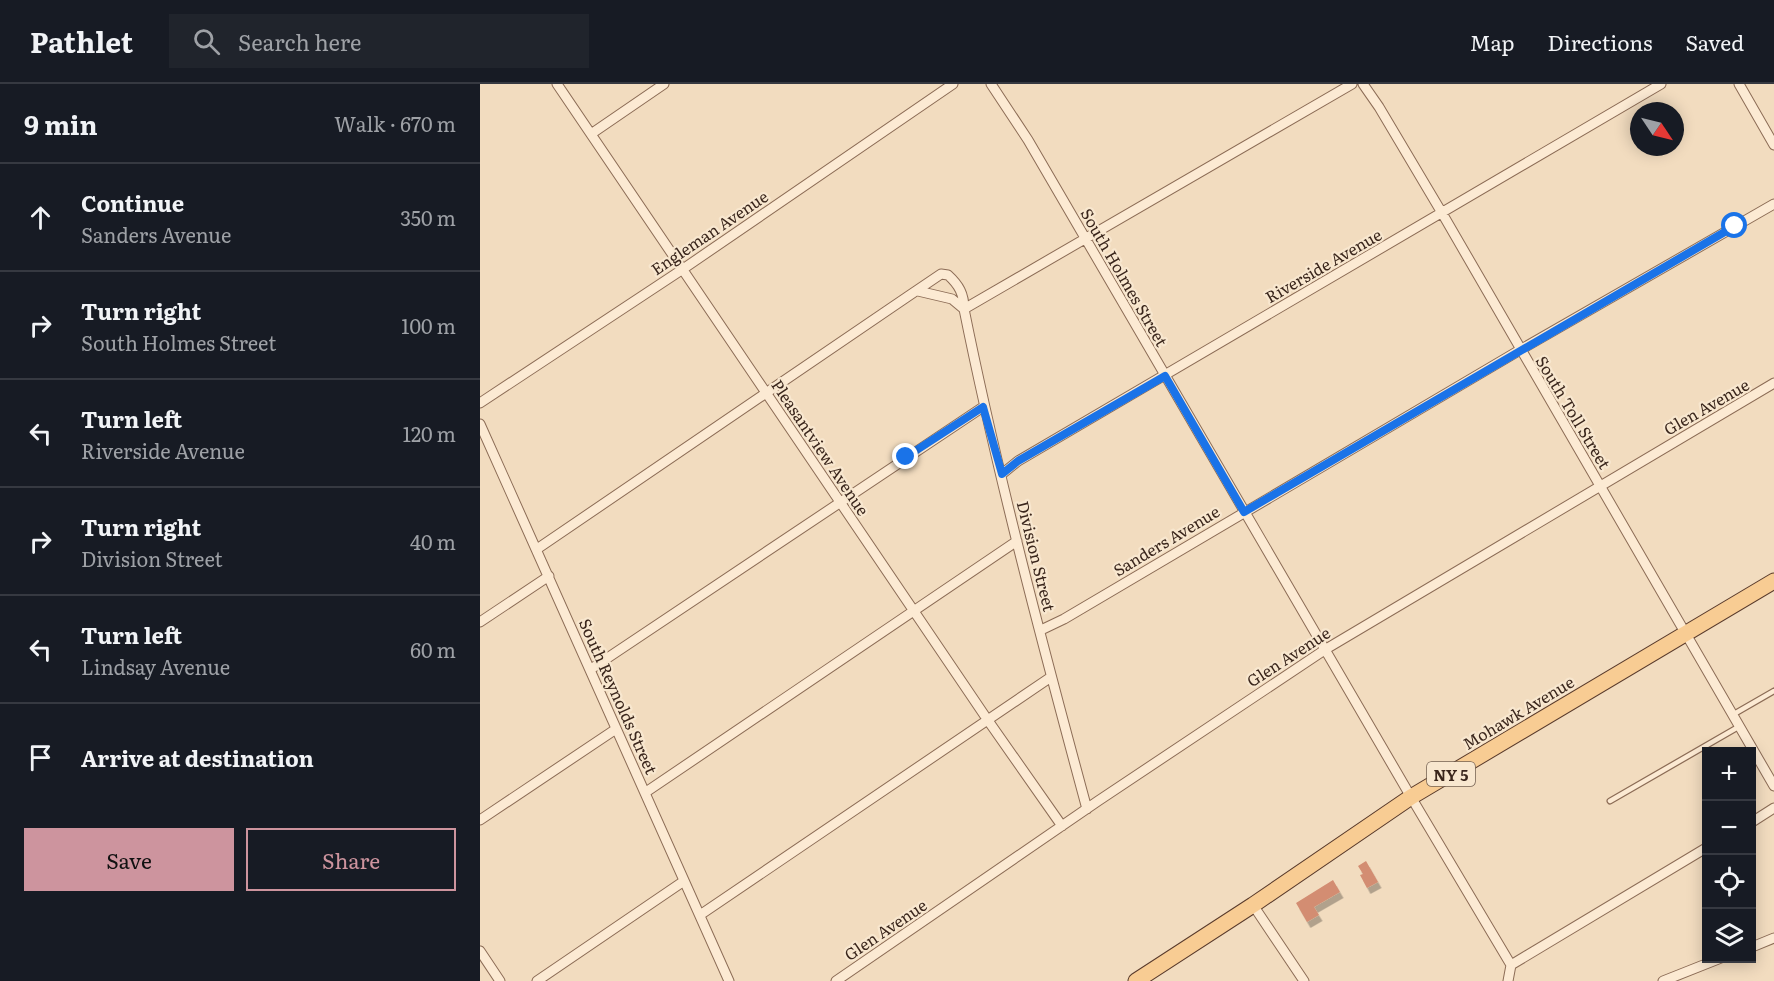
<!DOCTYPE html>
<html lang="en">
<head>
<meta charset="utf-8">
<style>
  body { margin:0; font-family:Literata,serif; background:#20242c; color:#f1f3f6 }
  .controls { position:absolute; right:18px; bottom:18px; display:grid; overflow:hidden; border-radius:0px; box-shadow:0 3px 15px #0003 }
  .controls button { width:54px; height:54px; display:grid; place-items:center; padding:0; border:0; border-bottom:2px solid #363941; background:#171b24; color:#f1f3f6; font:30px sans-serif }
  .compass { position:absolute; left:1150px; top:18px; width:54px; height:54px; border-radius:50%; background:#171b24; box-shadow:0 3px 15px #0003; rotate:125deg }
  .stop { position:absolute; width:18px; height:18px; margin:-14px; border:4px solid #1a73e8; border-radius:50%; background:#fff }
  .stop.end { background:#1a73e8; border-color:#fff; box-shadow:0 2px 6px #0008 }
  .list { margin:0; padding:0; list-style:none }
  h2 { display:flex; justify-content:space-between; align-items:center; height:78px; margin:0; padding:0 24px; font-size:26px }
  h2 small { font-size:20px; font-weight:400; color:#9ea1a6 }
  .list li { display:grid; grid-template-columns:39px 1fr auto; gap:18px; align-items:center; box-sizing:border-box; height:108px; padding:0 24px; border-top:2px solid #363941 }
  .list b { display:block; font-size:22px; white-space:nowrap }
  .list p { margin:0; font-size:20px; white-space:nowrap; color:#9ea1a6 }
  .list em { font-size:20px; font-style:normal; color:#9ea1a6 }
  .actions { display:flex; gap:12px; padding:18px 24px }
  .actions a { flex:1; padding:14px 0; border:2px solid #cd949e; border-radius:0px; text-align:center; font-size:21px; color:#cd949e }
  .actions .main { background:#cd949e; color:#111 }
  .icon { flex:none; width:33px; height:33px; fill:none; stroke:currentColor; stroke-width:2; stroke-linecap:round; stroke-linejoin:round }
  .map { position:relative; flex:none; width:1294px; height:897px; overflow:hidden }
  header { display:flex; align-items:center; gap:36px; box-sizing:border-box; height:84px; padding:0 30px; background:#171b24; border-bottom:2px solid #363941 }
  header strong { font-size:28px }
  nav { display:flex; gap:33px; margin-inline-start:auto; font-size:21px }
  .search { width:420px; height:54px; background:#20242c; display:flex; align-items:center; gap:15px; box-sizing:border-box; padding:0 21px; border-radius:0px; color:#9ea1a6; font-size:22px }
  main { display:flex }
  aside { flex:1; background:#171b24 }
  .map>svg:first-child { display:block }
  .building { fill:#d38d72; filter:url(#shadow) }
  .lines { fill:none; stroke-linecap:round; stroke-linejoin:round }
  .lane-casing { stroke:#8c6c56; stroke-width:7 }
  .street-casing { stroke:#8c6c56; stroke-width:11 }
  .primary-casing { stroke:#593a2b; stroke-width:17 }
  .lane { stroke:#fcead3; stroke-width:4.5 }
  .street { stroke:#fcead3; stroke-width:9 }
  .primary { stroke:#f8cc93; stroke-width:15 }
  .route { stroke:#1a73e8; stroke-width:8 }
  .labels { text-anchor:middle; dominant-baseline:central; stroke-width:4.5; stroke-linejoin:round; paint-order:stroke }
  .shield { fill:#f8e7cf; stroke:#736052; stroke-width:1.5 }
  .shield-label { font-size:15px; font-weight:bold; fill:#3a261c }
  .street-label { font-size:16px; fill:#3a261c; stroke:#f8e7cf }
</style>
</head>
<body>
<header>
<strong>Pathlet</strong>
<div class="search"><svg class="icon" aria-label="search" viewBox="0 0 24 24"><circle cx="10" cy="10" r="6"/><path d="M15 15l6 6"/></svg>Search here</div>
<nav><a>Map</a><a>Directions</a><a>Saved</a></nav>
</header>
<main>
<aside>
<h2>9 min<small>Walk · 670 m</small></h2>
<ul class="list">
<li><svg class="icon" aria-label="ahead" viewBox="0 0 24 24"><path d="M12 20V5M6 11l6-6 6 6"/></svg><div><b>Continue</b><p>Sanders Avenue</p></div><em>350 m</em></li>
<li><svg class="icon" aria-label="right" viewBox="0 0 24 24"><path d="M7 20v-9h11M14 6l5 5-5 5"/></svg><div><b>Turn right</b><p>South Holmes Street</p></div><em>100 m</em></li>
<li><svg class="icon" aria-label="left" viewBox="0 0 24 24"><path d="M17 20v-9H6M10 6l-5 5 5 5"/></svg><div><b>Turn left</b><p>Riverside Avenue</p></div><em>120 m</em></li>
<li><svg class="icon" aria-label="right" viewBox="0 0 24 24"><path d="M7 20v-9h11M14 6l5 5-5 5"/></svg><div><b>Turn right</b><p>Division Street</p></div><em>40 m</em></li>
<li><svg class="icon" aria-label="left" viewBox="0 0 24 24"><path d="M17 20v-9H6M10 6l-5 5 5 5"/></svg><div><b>Turn left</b><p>Lindsay Avenue</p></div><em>60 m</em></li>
<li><svg class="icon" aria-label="arrive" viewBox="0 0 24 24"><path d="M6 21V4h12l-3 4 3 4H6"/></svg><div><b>Arrive at destination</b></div></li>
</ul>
<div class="actions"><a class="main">Save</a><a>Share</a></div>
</aside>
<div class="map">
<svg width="1294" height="897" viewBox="0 0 1294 897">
  <defs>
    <filter id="shadow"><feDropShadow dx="3.5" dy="6" stdDeviation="0" flood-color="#0004"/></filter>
  </defs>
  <rect width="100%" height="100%" fill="#f2dcbf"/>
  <path class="building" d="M 886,777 L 898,798 L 887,804 L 880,791 L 883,790 L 878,782 Z
    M 853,796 L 860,808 L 834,823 L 839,831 L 827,838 L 816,819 Z"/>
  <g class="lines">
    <g class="lane-casing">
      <path id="lane" d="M 1254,630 L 1294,607
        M 1130,717 L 1260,642"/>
    </g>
    <g class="street-casing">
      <path id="street" d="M 77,0 L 507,635 L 582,742
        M 511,0 L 548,56 L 931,713 L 1031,881 L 1028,897
        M 883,0 L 899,23 L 962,129 L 1294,702
        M 1259,0 L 1294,61
        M 111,50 L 184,0
        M 438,207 L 472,215 L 484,225
        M 484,225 L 872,0
        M 0,319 L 203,185 L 473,0
        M 0,340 L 249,897
        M 522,390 L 538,377 L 1181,0
        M 57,465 L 427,213 L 461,190 L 468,191 C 479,201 484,210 484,225 C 518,393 562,559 607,725
        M 0,538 L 69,492
        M 561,546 L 584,535 L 1040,266 L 1294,120
        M 111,585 L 503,323
        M 166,708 L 537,457
        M 0,736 L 136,645
        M 1272,738 L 1294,724
        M 773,821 L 824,897
        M 220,831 L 571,593
        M 1272,863 L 1294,854
        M 0,867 L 20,897
        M 1031,881 L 1226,764
        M 57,897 L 204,797
        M 356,897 L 618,717 L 846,565 L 1294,299
        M 1183,897 L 1241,874"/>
    </g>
    <g class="primary-casing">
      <path id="primary" d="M 656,897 L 773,821 L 931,713 L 1294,497"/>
    </g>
    <use href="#lane" class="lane"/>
    <use href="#street" class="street"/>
    <use href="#primary" class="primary"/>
  </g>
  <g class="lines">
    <path class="route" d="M 426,373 L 503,323 L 522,390 L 538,377 L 685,292 L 764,428 L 1255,142"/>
  </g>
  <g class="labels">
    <rect class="shield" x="947" y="678" width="48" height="24" rx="4.5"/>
    <g class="shield-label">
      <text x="971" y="690">NY 5</text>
    </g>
    <g class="street-label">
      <text transform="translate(229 148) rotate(-34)">Engleman Avenue</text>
      <text transform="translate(843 181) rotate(-30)">Riverside Avenue</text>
      <text transform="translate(645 193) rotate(60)">South Holmes Street</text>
      <text transform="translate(1226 322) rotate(-30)">Glen Avenue</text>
      <text transform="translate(1094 328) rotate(59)">South Toll Street</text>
      <text transform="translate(341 363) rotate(56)">Pleasantview Avenue</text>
      <text transform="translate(686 456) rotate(-31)">Sanders Avenue</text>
      <text transform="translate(557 472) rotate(76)">Division Street</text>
      <text transform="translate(808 572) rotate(-33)">Glen Avenue</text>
      <text transform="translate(139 612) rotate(66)">South Reynolds Street</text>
      <text transform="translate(1038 628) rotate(-31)">Mohawk Avenue</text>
      <text transform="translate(405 845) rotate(-34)">Glen Avenue</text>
    </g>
  </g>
</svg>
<div class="controls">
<button>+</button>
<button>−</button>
<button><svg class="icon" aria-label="locate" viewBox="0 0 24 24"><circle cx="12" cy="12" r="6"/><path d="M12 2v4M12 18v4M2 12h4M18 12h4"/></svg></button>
<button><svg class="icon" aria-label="layers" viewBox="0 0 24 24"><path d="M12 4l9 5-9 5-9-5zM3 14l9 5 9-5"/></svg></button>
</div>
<svg class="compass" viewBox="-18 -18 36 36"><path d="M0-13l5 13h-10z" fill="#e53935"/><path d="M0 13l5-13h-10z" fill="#9ea1a6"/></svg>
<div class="stop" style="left:1255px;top:142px"></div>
<div class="stop end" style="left:426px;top:373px"></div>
</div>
</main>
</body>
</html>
